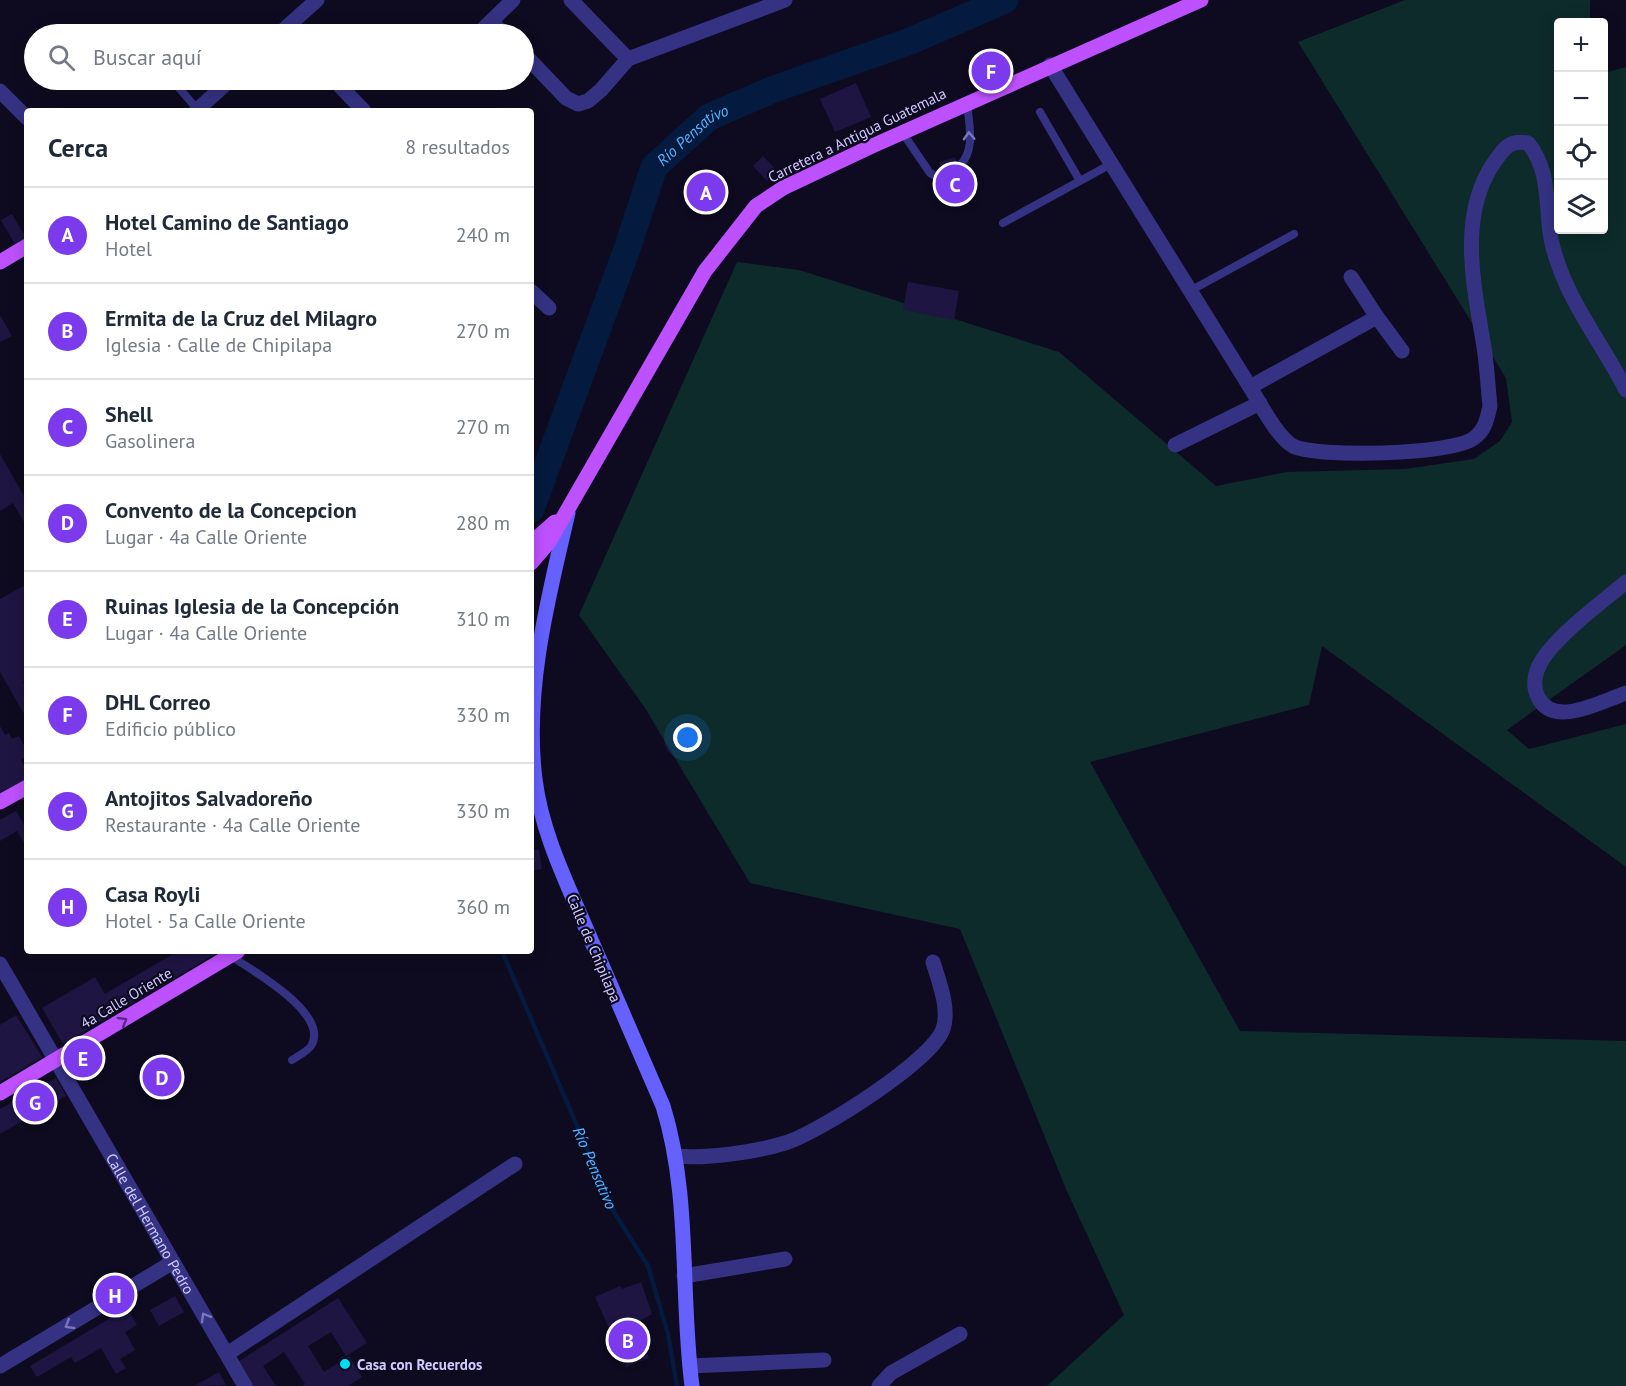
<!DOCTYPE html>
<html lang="es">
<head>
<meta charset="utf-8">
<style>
  body { margin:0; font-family:"PT Sans",sans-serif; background:#f6f6f7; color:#1f2937 }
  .controls { position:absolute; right:18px; top:18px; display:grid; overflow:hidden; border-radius:6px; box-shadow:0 3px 15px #0003 }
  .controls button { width:54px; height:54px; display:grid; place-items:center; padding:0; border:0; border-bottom:2px solid #e0e1e3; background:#fff; color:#1f2937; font:30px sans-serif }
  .you { position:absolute; left:688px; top:738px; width:21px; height:21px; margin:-15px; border:4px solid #fff; border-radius:50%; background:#1a73e8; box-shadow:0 0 0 9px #1a73e833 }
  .badge { display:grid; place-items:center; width:39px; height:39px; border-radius:50%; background:#7c3aed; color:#fff; font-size:20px; font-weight:700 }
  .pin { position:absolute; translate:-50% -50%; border:3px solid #fff; box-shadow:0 2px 6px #0006 }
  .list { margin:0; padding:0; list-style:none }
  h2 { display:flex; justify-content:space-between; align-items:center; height:78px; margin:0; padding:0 24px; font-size:26px }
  h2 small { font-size:20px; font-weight:400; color:#747a83 }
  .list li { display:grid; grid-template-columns:39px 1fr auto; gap:18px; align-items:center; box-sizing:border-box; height:96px; padding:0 24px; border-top:2px solid #e0e1e3 }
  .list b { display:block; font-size:22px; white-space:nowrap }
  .list p { margin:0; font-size:20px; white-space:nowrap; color:#747a83 }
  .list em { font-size:20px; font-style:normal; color:#747a83 }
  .icon { flex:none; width:33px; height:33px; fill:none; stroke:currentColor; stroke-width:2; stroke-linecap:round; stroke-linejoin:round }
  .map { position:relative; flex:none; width:1626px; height:1386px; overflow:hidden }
  .search { position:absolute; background:#fff; box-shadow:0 3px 15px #0003; left:24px; top:24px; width:510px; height:66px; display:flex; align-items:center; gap:15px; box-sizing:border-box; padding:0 21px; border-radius:33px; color:#747a83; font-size:22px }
  .panel { position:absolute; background:#fff; box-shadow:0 3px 15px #0003; left:24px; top:108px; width:510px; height:846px; border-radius:6px }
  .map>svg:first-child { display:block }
  .green { fill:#0d2b2a }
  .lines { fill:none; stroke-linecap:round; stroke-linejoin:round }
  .stream { stroke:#051a3f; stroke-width:4.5 }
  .river { stroke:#051a3f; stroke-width:27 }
  .building { fill:#1f1543 }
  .service { stroke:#353283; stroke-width:8 }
  .minor { stroke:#353283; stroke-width:15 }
  .secondary { stroke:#6561ff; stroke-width:15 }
  .primary { stroke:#be51ff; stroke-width:15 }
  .oneway { stroke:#7b76bb }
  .oneway2 { stroke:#5d2a84 }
  .poi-dot { fill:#00dcf5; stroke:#0e0b20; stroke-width:2 }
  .labels { text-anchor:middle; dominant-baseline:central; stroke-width:4.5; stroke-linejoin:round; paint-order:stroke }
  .street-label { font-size:15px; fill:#d0caff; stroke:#0e0b20 }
  .poi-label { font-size:15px; font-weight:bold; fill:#d0caff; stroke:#0e0b20; text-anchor:start }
  .water-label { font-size:16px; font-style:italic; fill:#58b2ff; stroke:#0e0b20 }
</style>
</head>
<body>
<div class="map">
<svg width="1626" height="1386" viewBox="0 0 1626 1386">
  <rect width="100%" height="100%" fill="#0e0b20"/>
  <path class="green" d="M 1405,0 L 1590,0 L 1590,22 L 1558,22 L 1558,230 L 1604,230 L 1604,73 L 1626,67 L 1626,645 L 1507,730 L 1529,749 L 1626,724 L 1626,867 L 1322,646 L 1309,705 L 1090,762 L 1240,1031 L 1626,1041 L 1626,1386 L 1047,1386 L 1124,1315 L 1066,1189 L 960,929 L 750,883 L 645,708 L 579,615 L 737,262 L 799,270 L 1059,352 L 1216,486 L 1287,472 L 1405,469 L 1474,459 L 1500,441 L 1512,422 L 1506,378 L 1298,42 Z"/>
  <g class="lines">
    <g class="stream">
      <path d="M 531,591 L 532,564"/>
      <path id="s1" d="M 502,951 L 614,1212 L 648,1266 L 668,1334 L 677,1386"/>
    </g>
    <path class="river" id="s2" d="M 531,509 L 627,249 L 654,167 L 709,117 L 774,89 L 908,42 L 1005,0"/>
  </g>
  <path class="building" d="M 856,83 L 871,117 L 835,132 L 820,99 Z
    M 763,156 L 777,171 L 767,181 L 753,166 Z
    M 955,157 L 967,194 L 951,199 L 939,162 Z
    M 12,214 L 27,240 L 16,246 L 1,220 Z
    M 908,282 L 959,291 L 954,320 L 903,310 Z
    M 0,315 L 12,336 L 0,342 Z
    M 0,454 L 24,496 L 27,494 L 27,527 L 13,503 L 0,511 Z
    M 27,584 L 27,679 L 23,682 L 27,690 L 27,719 L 0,672 L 0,599 Z
    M 0,726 L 5,735 L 9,733 L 12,739 L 19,736 L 27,751 L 27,756 L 21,760 L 27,771 L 27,782 L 0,797 Z
    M 16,811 L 27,829 L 27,848 L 17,831 L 0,841 L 0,820 Z
    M 539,849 L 542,869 L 531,871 L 531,851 Z
    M 178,951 L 220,951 L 63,1044 L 42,1008 L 95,977 L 105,994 Z
    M 16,1015 L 42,1057 L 0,1082 L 0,1025 Z
    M 56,1078 L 66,1096 L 0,1134 L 0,1109 Z
    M 641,1282 L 652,1314 L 636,1323 L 649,1358 L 626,1367 L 595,1297 L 620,1286 L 622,1289 Z
    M 175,1296 L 184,1312 L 159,1326 L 150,1310 Z
    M 338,1298 L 367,1343 L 346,1356 L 331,1332 L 308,1346 L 324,1372 L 349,1356 L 362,1377 L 348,1386 L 302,1386 L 305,1384 L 284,1352 L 263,1366 L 276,1386 L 250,1386 L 236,1363 Z
    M 127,1308 L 137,1325 L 125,1332 L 135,1350 L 120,1359 L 126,1368 L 116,1374 L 101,1348 L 75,1363 L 71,1357 L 37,1377 L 30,1366 Z
    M 219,1372 L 226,1385 L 194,1386 Z"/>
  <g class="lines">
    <path class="service" d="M 172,80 L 198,110
      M 1040,112 L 1080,181
      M 902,132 L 930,173 L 935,176 L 943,175
      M 959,166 C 976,151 969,124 967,103
      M 1003,223 L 1111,164
      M 1190,291 L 1294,234
      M 231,956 C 251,970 331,1014 311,1046 C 308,1051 298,1056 292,1060"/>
    <g class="minor">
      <path d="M 571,0 L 628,59"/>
      <path d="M 491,22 L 504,34"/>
      <path d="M 279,34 L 317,0"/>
      <path d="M 478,34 L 513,0"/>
      <path d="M 524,54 L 566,98 L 578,104 L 588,101 L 601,90 L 628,59 L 785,0"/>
      <path d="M 1050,65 L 1250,387 C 1260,403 1277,437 1293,446 C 1316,458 1453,455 1474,438 C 1485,430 1487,419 1490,406 C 1488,387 1487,367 1484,347 C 1474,286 1457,215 1495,161 C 1505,147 1510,140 1528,143 C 1551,171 1545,205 1551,239 C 1563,296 1600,339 1626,390"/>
      <path d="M 340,86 L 364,111"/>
      <path d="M 0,91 L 27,118"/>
      <path d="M 196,111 L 230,80"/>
      <path d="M 1351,277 L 1377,317"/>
      <path d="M 531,291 L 549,308"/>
      <path d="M 1250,387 L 1377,317 L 1402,351"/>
      <path d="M 1175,445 L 1260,403"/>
      <path d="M 1626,582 C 1602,602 1556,636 1541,662 C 1535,672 1532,686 1538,697 C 1553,729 1602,701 1626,693"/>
      <path id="s3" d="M 0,964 L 245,1386"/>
      <path d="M 676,1156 C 707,1159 756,1152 785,1143 C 818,1133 932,1061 943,1029 C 950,1009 939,982 933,962"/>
      <path d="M 684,1276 L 785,1259"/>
      <path d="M 227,1354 L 515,1164"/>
      <path d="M 0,1366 L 173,1262"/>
      <path d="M 690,1366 L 824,1360"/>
      <path d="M 879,1386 L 891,1373 L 960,1334"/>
    </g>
    <path class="secondary" d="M 568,513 C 548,598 524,691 535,779 C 541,830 565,879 585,926 C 611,986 637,1046 663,1106 C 691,1196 680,1293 692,1386"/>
    <path class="primary" d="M 0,262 L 27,246
      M 531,543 L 555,522
      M 531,563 L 549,542 L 705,271 L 756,206 L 783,188 L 870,147 L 1201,0
      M 0,802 L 27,787
      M 0,1093 L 238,951"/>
  </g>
  <defs><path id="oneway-chevron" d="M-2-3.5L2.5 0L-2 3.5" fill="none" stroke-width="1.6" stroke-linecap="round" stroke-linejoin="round" transform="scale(1.5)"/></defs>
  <g class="oneway">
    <use href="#oneway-chevron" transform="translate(969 136) rotate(-92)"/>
    <use href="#oneway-chevron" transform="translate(205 1317) rotate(-120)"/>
    <use href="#oneway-chevron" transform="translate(69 1325) rotate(149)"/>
  </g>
  <use class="oneway2" href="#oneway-chevron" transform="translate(123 1021) rotate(-31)"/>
  <circle class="poi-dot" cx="345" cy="1364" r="6"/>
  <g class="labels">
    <g class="street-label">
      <text transform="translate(857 135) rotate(-26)">Carretera a Antigua Guatemala</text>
      <text transform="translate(594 948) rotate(67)">Calle de Chipilapa</text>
      <text transform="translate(126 998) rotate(-31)">4a Calle Oriente</text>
      <text stroke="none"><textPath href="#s3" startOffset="300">Calle del Hermano Pedro</textPath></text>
    </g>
    <g class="poi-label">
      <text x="357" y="1364">Casa con Recuerdos</text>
    </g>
    <g class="water-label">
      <text stroke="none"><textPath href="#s2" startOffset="414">Río Pensativo</textPath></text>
      <text stroke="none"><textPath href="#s1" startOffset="236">Río Pensativo</textPath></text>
    </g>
  </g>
</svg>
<div class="controls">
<button>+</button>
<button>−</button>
<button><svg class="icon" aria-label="locate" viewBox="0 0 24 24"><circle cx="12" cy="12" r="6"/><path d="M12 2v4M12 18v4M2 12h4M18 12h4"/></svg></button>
<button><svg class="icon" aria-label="layers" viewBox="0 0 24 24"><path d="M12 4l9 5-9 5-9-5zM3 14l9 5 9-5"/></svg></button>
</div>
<div class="you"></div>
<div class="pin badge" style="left:706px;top:192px">A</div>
<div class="pin badge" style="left:628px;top:1340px">B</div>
<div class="pin badge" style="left:955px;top:184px">C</div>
<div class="pin badge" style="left:162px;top:1077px">D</div>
<div class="pin badge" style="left:83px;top:1058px">E</div>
<div class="pin badge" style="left:991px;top:71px">F</div>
<div class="pin badge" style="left:35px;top:1102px">G</div>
<div class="pin badge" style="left:115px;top:1295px">H</div>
<div class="search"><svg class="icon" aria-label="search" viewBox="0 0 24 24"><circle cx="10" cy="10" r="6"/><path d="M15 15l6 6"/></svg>Buscar aquí</div>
<section class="panel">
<h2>Cerca<small>8 resultados</small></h2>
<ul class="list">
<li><span class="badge">A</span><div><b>Hotel Camino de Santiago</b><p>Hotel</p></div><em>240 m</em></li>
<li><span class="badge">B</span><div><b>Ermita de la Cruz del Milagro</b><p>Iglesia · Calle de Chipilapa</p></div><em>270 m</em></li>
<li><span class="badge">C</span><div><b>Shell</b><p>Gasolinera</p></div><em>270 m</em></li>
<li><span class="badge">D</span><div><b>Convento de la Concepcion</b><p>Lugar · 4a Calle Oriente</p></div><em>280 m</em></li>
<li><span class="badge">E</span><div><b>Ruinas Iglesia de la Concepción</b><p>Lugar · 4a Calle Oriente</p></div><em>310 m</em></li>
<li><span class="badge">F</span><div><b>DHL Correo</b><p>Edificio público</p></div><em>330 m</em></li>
<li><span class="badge">G</span><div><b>Antojitos Salvadoreño</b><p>Restaurante · 4a Calle Oriente</p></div><em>330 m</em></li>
<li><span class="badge">H</span><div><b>Casa Royli</b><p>Hotel · 5a Calle Oriente</p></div><em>360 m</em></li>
</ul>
</section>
</div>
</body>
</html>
